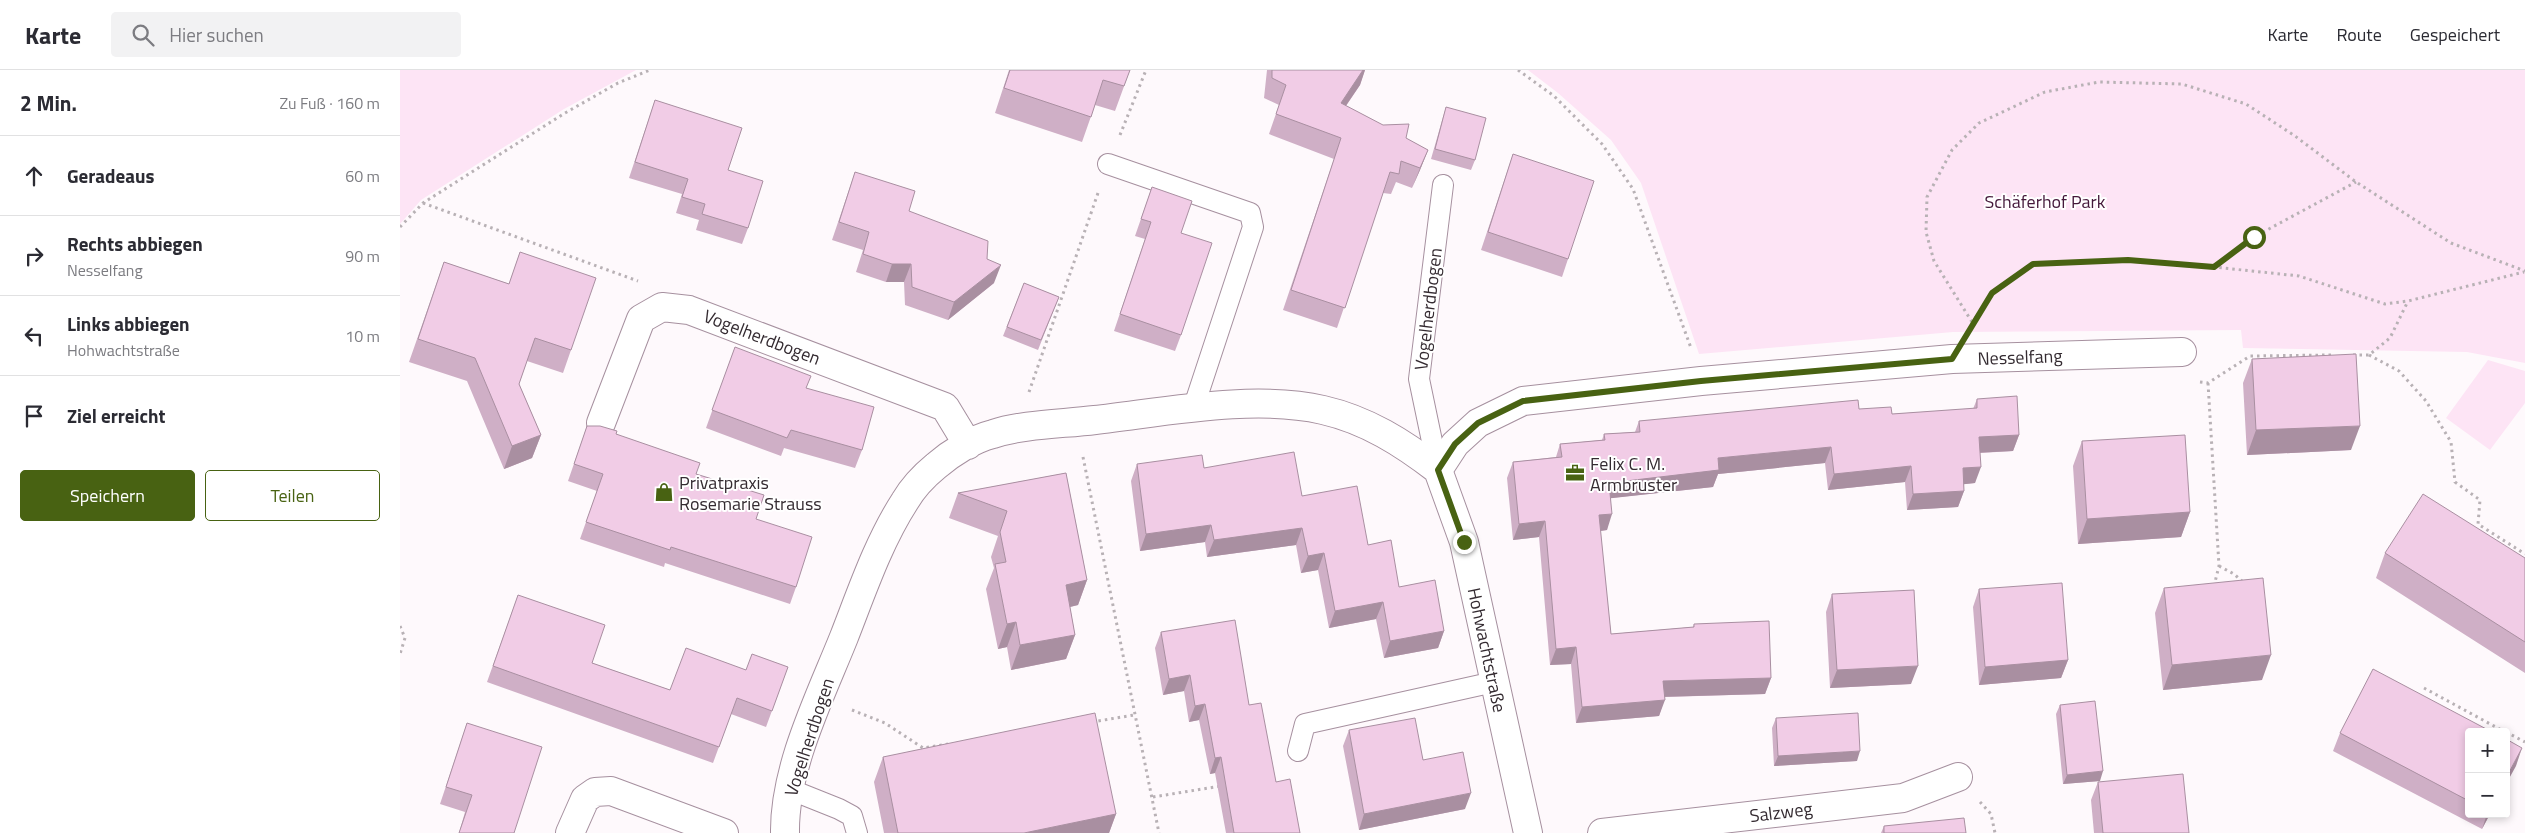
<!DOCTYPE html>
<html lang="de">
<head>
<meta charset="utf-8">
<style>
  body { margin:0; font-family:"Titillium Web",sans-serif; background:#f2f2f3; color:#2b2b33 }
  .controls { position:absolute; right:15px; bottom:15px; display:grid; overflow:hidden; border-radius:5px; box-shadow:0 2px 8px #0003 }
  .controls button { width:45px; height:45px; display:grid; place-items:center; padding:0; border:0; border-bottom:1px solid #e1e1e2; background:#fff; color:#2b2b33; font:25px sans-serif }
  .stop { position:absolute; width:15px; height:15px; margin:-11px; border:4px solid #486212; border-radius:50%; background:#fff }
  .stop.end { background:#486212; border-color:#fff; box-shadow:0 1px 5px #0008 }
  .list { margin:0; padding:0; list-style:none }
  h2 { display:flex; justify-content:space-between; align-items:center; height:65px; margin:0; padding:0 20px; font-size:21px }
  h2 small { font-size:16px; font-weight:400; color:#7c7c81 }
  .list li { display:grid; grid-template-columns:32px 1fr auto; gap:15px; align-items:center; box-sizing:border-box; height:80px; padding:0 20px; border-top:1px solid #e1e1e2 }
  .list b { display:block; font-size:19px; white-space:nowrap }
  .list p { margin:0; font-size:16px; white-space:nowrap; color:#7c7c81 }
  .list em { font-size:16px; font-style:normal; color:#7c7c81 }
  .actions { display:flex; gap:10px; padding:15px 20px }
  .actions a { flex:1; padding:11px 0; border:1px solid #486212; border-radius:5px; text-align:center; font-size:18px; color:#486212 }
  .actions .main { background:#486212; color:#fff }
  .icon { flex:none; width:28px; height:28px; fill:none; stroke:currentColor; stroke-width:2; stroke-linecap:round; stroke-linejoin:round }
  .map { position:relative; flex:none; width:2125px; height:763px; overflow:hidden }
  header { display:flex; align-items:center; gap:30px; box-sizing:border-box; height:70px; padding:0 25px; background:#fff; border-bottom:1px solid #e1e1e2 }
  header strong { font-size:24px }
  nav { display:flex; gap:28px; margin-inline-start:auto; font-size:18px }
  .search { width:350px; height:45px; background:#f2f2f3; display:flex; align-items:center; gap:12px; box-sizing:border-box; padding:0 18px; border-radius:5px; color:#7c7c81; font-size:19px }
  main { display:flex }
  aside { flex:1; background:#fff }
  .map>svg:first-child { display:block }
  .green { fill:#fde4f5 }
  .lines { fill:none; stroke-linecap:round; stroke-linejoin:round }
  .lane-casing { stroke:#a6909f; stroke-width:22 }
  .street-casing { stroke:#a6909f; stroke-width:30 }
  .path { stroke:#b8b1b5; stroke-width:3; stroke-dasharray:2.5 4; stroke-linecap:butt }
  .lane { stroke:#fff; stroke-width:20 }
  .street { stroke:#fff; stroke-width:28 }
  .wall { fill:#cfafc6 }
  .shaded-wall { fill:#a98fa1 }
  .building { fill:#f1cce6; stroke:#a98fa1 }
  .route { stroke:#486212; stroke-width:6 }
  .labels { text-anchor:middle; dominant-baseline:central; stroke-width:4; stroke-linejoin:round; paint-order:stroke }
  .park-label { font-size:18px; fill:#44183a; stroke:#fff }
  .street-label { font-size:18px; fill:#342b31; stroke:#fff }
  .poi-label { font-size:18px; fill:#342b31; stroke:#fff; text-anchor:start }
</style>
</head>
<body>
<header>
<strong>Karte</strong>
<div class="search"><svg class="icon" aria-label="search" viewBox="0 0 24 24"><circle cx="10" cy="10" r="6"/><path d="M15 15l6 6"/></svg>Hier suchen</div>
<nav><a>Karte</a><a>Route</a><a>Gespeichert</a></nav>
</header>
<main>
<aside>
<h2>2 Min.<small>Zu Fuß · 160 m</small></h2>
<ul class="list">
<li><svg class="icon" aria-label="ahead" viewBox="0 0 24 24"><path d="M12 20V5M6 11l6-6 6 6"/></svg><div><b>Geradeaus</b></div><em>60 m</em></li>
<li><svg class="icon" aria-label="right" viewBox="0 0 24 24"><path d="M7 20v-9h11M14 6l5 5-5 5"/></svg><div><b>Rechts abbiegen</b><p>Nesselfang</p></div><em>90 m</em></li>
<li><svg class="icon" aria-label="left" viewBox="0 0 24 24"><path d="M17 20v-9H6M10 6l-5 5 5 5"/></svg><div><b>Links abbiegen</b><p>Hohwachtstraße</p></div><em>10 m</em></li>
<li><svg class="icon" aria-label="arrive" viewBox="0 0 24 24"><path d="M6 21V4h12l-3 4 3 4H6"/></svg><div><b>Ziel erreicht</b></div></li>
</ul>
<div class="actions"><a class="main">Speichern</a><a>Teilen</a></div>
</aside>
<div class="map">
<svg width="2125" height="763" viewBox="0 0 2125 763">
  <rect width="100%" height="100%" fill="#fef9fc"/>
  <path class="green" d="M 0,0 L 236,0 L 164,39 L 21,130 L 0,154 Z
    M 1128,0 L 2125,0 L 2125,293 L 2067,282 L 1843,278 L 1841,260 L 1553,262 L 1299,284 L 1241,113 L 1211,70 L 1158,23 Z
    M 2088,290 L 2125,301 L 2125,333 L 2090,380 L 2046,348 Z"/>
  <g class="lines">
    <g class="lane-casing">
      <path id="lane" d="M 708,94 L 850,143 L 853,157 L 793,339
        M 1038,400 L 1019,309 L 1043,115
        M 898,681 L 905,654 L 1094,612
        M 389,719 L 439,739 L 452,746 L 457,763"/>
    </g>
    <g class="street-casing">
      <path id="street" d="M 201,353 L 241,249 L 262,237 L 289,240 L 545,337 L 568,375
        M 1038,400 L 1055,374 L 1078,353 L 1123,331 L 1301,311 L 1552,289 L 1782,282
        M 1038,400 L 1064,472 L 1128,763
        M 170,763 L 185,729 L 195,722 L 211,721 L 324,763
        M 385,763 C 384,698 420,627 444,567 C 462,521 478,473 505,431 C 512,419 525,405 536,396 C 551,383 573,369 593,364 C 623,354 663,354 695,350 C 765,342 854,324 923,340 C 967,350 1003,373 1038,400
        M 1202,763 L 1503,728 L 1558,707"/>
    </g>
    <path class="path" d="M 1118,0 L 1154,26 L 1202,74 L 1233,119 L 1291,278
      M 720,65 L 746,0
      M 23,133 L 238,211
      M 0,157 L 23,133 L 165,43 L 218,13 L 250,0
      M 1815,196 L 1854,167 L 1956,112
      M 1572,252 L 1534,191 L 1526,162 L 1527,127 L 1552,80 L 1579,53 L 1645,22 L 1699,12 L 1782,14 L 1846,34 L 1895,66 L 1956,112 L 2051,173 L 2125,201
      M 1572,253 L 1592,223 L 1633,194 L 1728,190 L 1814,197 L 1899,206 L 1985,234 L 2008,231 L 2124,202
      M 1953,285 L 1969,285 L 1990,268 L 2008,231
      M 1969,285 L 1999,301 L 2026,331 L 2051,372 L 2055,412 L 2080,430 L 2078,454 L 2125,484
      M 1800,312 L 1808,313 L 1850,286 L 1931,285
      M 1808,313 L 1819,496 L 1814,516
      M 629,322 L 698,123
      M 683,387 L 759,763
      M 1819,496 L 1834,504 L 1843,512
      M 0,556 L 5,568 L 0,584
      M 2024,618 L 2105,662
      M 452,640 L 485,653 L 523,678 L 548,674
      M 692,652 L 734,645
      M 2106,662 L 2125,672
      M 753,727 L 821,716
      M 1580,732 L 1591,744 L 1595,763"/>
    <use href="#lane" class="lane"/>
    <use href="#street" class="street"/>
  </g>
  <path class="wall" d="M 609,0 L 730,0 L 715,41 L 695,35 L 682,72 L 595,43 Z
    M 867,0 L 965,0 L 960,15 L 946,36 L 1028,80 L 1020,100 L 1012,118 L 996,112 L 991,124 L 983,123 L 937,258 L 883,240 L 934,89 L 869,64 L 879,35 L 864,28 Z
    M 255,30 L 328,100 L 348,158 L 342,174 L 296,160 L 299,150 L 276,143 L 282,124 L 229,108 Z
    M 1046,37 L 1075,90 L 1071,100 L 1031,89 L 1043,47 Z
    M 1113,84 L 1168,189 L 1162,207 L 1081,180 Z
    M 455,102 L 509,141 L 587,189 L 594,213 L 548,250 L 505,235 L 504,212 L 486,212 L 456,202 L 463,180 L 432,170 Z
    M 752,117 L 781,163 L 781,265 L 775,281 L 714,261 L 745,169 L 735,166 Z
    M 120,182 L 171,280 L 163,303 L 127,291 L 119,314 L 141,365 L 132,388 L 104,399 L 67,311 L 9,292 L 44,192 L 109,214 Z
    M 624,213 L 659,227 L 638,280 L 603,266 Z
    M 335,277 L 406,318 L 462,380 L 455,398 L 384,378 L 381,386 L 306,358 Z
    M 1852,289 L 1951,380 L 1847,385 L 1843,313 Z
    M 1577,329 L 1619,365 L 1613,381 L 1580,383 L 1575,413 L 1564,414 L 1564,421 L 1558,437 L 1507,440 L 1505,412 L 1428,420 L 1425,393 L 1318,404 L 1313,417 L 1211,428 L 1207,460 L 1200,461 L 1211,564 L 1293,557 L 1294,554 L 1371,608 L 1365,624 L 1265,627 L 1259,646 L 1176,653 L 1171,594 L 1150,595 L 1139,467 L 1113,470 L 1107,408 L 1113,392 L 1156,387 L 1160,374 L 1202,370 L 1204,364 L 1235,362 L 1239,351 L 1459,339 L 1492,344 L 1573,339 Z
    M 187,356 L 216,364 L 296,404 L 356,449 L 396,517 L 390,534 L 265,493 L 264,497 L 180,469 L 197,421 L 168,411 Z
    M 1682,371 L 1790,442 L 1781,467 L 1678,474 L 1673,396 Z
    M 737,394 L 804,398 L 902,426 L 968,475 L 999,517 L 1044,561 L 1038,578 L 984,588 L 976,549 L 929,558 L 918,500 L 901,503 L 896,475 L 807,487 L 805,472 L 740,481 L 731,411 Z
    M 666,403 L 687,510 L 678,535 L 670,537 L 675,565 L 666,589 L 611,600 L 607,577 L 598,579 L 586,519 L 594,498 L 591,487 L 598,466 L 549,448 L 558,423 Z
    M 1985,483 L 2125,488 L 2125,603 L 1976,508 Z
    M 1764,518 L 1862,610 L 1763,620 L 1755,543 Z
    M 1579,519 L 1668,590 L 1661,608 L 1579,615 L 1573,537 Z
    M 1432,524 L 1511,614 L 1430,618 L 1426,542 Z
    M 118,525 L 192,593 L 270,620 L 346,600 L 388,597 L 366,657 L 331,644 L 313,693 L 87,612 Z
    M 761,562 L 849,635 L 876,712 L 900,763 L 826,763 L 815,703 L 810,704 L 799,650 L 789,652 L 784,621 L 763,625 L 755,578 Z
    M 1660,635 L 1700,711 L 1663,714 L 1656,644 Z
    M 1376,648 L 1457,691 L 1374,696 L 1372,658 Z
    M 67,653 L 114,763 L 59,763 L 65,742 L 40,734 Z
    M 949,660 L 1023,690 L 1065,739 L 959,760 L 943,676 Z
    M 2069,662 L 2069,744 L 2090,744 L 2082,759 L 1933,681 L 1940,663 Z
    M 483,687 L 716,744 L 709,763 L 484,763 L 474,712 Z
    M 1698,712 L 1789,763 L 1694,763 L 1691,730 Z
    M 1484,756 L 1566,763 L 1481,763 Z"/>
  <path class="shaded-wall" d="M 963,0 L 965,0 L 960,15 L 934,53 L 941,33 Z
    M 1028,80 L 1020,100 L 1012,118 L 1020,98 Z
    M 492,194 L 511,194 L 504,212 L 486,212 Z
    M 601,195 L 594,213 L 548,250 L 554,232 Z
    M 1960,356 L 1951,380 L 1847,385 L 1856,360 Z
    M 141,365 L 132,388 L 104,399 L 112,376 Z
    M 1619,365 L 1613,381 L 1573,383 L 1579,367 Z
    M 1431,377 L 1425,393 L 1318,404 L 1313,417 L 1204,429 L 1209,413 L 1318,388 Z
    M 1511,396 L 1505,412 L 1428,420 L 1434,404 Z
    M 1581,397 L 1575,413 L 1557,415 L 1563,398 Z
    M 1564,421 L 1558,437 L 1507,440 L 1513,424 Z
    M 1790,442 L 1781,467 L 1678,474 L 1687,449 Z
    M 1212,444 L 1207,460 L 1193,462 L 1199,445 Z
    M 1145,451 L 1139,467 L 1113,470 L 1119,454 Z
    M 811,455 L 805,472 L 740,481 L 746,464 Z
    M 902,458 L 896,475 L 807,487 L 814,470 Z
    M 924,483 L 918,500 L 901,503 L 908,486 Z
    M 687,510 L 678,535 L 657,540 L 666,515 Z
    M 983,532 L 976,549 L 929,558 L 935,541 Z
    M 616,552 L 607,577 L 598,579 L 607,554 Z
    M 1044,561 L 1038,578 L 984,588 L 990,571 Z
    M 675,565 L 666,589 L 611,600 L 620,575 Z
    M 1176,577 L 1171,594 L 1150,595 L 1156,579 Z
    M 1871,585 L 1862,610 L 1763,620 L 1772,595 Z
    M 1668,590 L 1661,608 L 1579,615 L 1585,597 Z
    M 1518,596 L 1511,614 L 1430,618 L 1437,600 Z
    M 790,605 L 784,621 L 763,625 L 769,609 Z
    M 1371,608 L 1365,624 L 1257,627 L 1263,611 Z
    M 1265,630 L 1259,646 L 1176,653 L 1182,637 Z
    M 805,634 L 799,650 L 789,652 L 795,636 Z
    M 2122,678 L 2116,696 L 2106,714 L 2106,708 Z
    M 1460,681 L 1457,691 L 1374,696 L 1378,686 Z
    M 821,687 L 815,703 L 810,704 L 815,688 Z
    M 1703,701 L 1700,711 L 1663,714 L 1667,705 Z
    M 1071,723 L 1065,739 L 959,760 L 964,744 Z
    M 716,744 L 709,763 L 624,763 Z
    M 2087,744 L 2090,744 L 2082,759 Z"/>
  <path class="building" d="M 610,0 L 730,0 L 724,16 L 703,10 L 691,47 L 604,18 Z
    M 872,0 L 963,0 L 941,33 L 983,55 L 1009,54 L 1006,68 L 1028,80 L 1020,98 L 1001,91 L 999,104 L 990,102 L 945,238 L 891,220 L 941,68 L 876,44 L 886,15 L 872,8 Z
    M 255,30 L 342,58 L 328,100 L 363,111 L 348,158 L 302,144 L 305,134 L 282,127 L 288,109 L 235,92 Z
    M 1046,37 L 1086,48 L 1075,90 L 1035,79 Z
    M 1113,84 L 1194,111 L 1168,189 L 1088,162 Z
    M 455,102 L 515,121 L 509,141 L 588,171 L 587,189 L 601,195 L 554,232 L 512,217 L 511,194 L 492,194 L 463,184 L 469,162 L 439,152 Z
    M 752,117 L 792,131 L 781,163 L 812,173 L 781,265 L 720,244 L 751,152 L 741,149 Z
    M 120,182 L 196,208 L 171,280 L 135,268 L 119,314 L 141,365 L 112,376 L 75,288 L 18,269 L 44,192 L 109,214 Z
    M 624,213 L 659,227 L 641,270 L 607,257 Z
    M 335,277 L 411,306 L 406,318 L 474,337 L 462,380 L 391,360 L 387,368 L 312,340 Z
    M 1956,284 L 1960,356 L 1856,360 L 1852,289 Z
    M 1617,326 L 1619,365 L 1579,367 L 1581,397 L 1563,398 L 1564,421 L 1513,424 L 1511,396 L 1434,404 L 1431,377 L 1318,388 L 1319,400 L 1209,413 L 1212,444 L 1199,445 L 1211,564 L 1294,557 L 1294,554 L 1369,551 L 1371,608 L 1263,611 L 1265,630 L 1182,637 L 1176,577 L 1156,579 L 1145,451 L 1119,454 L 1113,392 L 1162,387 L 1160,374 L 1205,370 L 1204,364 L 1240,362 L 1239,351 L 1458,330 L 1459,339 L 1491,337 L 1492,344 L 1577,338 L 1577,329 Z
    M 187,356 L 200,356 L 217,361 L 216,364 L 300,393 L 296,404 L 364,425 L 356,449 L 412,467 L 396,517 L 271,477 L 270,480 L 186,452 L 203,404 L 174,394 Z
    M 1785,365 L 1790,442 L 1687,449 L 1682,371 Z
    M 894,382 L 902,426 L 957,416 L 968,475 L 991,470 L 999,517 L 1035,510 L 1044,561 L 990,571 L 983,532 L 935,541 L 924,483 L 908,486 L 902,458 L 814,470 L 811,455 L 746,464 L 737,394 L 802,385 L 804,398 Z
    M 666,403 L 687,510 L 666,515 L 675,565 L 620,575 L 616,552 L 607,554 L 595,494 L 606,492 L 600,462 L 607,441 L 558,423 Z
    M 2023,424 L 2125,488 L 2125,572 L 1985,483 Z
    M 1863,508 L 1871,585 L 1772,595 L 1764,518 Z
    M 1662,513 L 1668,590 L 1585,597 L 1579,519 Z
    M 1514,520 L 1518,596 L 1437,600 L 1432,524 Z
    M 118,525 L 205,555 L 192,593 L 270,620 L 286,578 L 346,600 L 352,584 L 388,597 L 372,641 L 337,628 L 319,677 L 93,596 Z
    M 835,550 L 849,635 L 861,633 L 876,712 L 890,709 L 900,763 L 834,763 L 821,687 L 815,688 L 805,634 L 795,636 L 790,605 L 769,609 L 761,562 Z
    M 1973,599 L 2092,662 L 2069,662 L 2069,731 L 1940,663 Z
    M 1695,631 L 1703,701 L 1667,705 L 1660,635 Z
    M 695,643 L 716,744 L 624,763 L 498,763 L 483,687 Z
    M 1458,643 L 1460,681 L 1378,686 L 1376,648 Z
    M 1015,648 L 1023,690 L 1063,682 L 1071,723 L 964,744 L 949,660 Z
    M 67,653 L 142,677 L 114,763 L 59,763 L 72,725 L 46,717 Z
    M 2106,669 L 2122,678 L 2106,708 Z
    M 1783,704 L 1789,763 L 1703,763 L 1698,712 Z
    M 1564,748 L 1566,763 L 1484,763 L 1484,756 Z"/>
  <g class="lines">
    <path class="route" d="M 1064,472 L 1038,400 L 1055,374 L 1078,353 L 1123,331 L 1301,311 L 1552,289 L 1592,223 L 1633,194 L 1728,190 L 1814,197 L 1854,167"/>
  </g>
  <defs>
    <g id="office-bare" transform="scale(1.5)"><path d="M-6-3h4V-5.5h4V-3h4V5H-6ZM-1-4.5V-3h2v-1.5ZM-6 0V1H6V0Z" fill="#486212" stroke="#fff" stroke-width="2.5" paint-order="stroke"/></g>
    <g id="shop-bare" transform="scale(1.5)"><path d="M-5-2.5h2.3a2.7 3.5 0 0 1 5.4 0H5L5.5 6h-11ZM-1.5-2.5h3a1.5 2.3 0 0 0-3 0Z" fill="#486212" stroke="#fff" stroke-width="2.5" paint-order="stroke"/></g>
  </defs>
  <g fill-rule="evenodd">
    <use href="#office-bare" x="1175" y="403"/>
    <use href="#shop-bare" x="264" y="422"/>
  </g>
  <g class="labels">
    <g class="park-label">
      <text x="1645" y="131">Schäferhof Park</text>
    </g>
    <g class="street-label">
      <text transform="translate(1028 239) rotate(-83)">Vogelherdbogen</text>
      <text transform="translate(362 267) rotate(21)">Vogelherdbogen</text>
      <text transform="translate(1620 287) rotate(-2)">Nesselfang</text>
      <text transform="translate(1087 580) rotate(78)">Hohwachtstraße</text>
      <text transform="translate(409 667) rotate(-72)">Vogelherdbogen</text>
      <text transform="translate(1381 742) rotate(-7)">Salzweg</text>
    </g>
    <g class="poi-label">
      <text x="1190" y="393">Felix C. M.<tspan x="1190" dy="21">Armbruster</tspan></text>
      <text x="279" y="412">Privatpraxis<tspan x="279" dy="21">Rosemarie Strauss</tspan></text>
    </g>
  </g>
</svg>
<div class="controls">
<button>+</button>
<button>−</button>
</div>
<div class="stop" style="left:1854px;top:167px"></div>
<div class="stop end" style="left:1064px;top:472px"></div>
</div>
</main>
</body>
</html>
